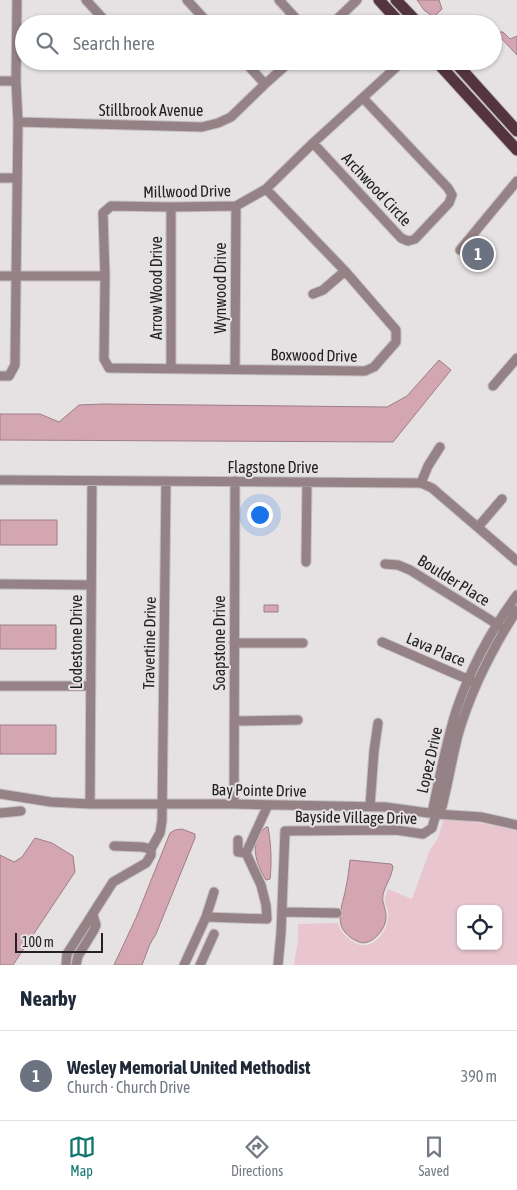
<!DOCTYPE html>
<html lang="en">
<head>
<meta charset="utf-8">
<style>
  body { margin:0; font-family:"Asap Condensed",sans-serif; background:#f6f6f7; color:#1f2937 }
  .controls { position:absolute; right:15px; bottom:15px; display:grid; overflow:hidden; border-radius:8px; box-shadow:0 1px 4px #0004 }
  .controls button { width:45px; height:45px; display:grid; place-items:center; padding:0; border:0; border-bottom:1px solid #e0e1e3; background:#fff; color:#1f2937; font:25px sans-serif }
  .scale { position:absolute; left:15px; bottom:12px; width:88px; box-sizing:border-box; padding-left:5px; border:2px solid #232122; border-top:0; font-size:14px; line-height:18px; white-space:nowrap; color:#232122; -webkit-text-stroke:4px #e6e1e3; paint-order:stroke }
  .you { position:absolute; left:259px; top:514px; width:18px; height:18px; margin:-12px; border:4px solid #fff; border-radius:50%; background:#1a73e8; box-shadow:0 0 0 8px #1a73e833 }
  .badge { display:grid; place-items:center; width:32px; height:32px; border-radius:50%; background:#0f766e; color:#fff; font-size:16px; font-weight:700 }
  .pin { position:absolute; translate:-50% -50%; border:2px solid #fff; box-shadow:0 1px 5px #0006 }
  .list { margin:0; padding:0; list-style:none }
  h2 { display:flex; justify-content:space-between; align-items:center; height:65px; margin:0; padding:0 20px; font-size:21px }
  h2 small { font-size:16px; font-weight:400; color:#747a83 }
  .list li { display:grid; grid-template-columns:32px 1fr auto; gap:15px; align-items:center; box-sizing:border-box; height:90px; padding:0 20px; border-top:1px solid #e0e1e3 }
  .list b { display:block; font-size:19px; white-space:nowrap }
  .list p { margin:0; font-size:16px; white-space:nowrap; color:#747a83 }
  .list em { font-size:16px; font-style:normal; color:#747a83 }
  .icon { flex:none; width:28px; height:28px; fill:none; stroke:currentColor; stroke-width:2; stroke-linecap:round; stroke-linejoin:round }
  .map { position:relative; flex:none; width:517px; height:965px; overflow:hidden }
  .search { position:absolute; background:#fff; box-shadow:0 1px 4px #0004; left:15px; right:15px; top:15px; height:55px; display:flex; align-items:center; gap:12px; box-sizing:border-box; padding:0 18px; border-radius:28px; color:#747a83; font-size:19px }
  .sheet { height:155px; background:#fff }
  nav { display:flex; justify-content:space-around; align-items:center; box-sizing:border-box; height:70px; border-top:1px solid #e0e1e3; background:#fff; font-size:14px; color:#747a83 }
  nav a { display:grid; justify-items:center; gap:2px }
  nav .on { color:#0f766e }
  .map>svg:first-child { display:block }
  .green { fill:#e9c6cf; fill-rule:evenodd }
  .water { fill:#d3a6b2; stroke:#9e7e87 }
  .lines { fill:none; stroke-linecap:round; stroke-linejoin:round }
  .minor-casing { stroke:#c3bec0; stroke-width:11 }
  .major-casing { stroke:#c3bec0; stroke-width:13 }
  .minor { stroke:#958287; stroke-width:9 }
  .major { stroke:#54353e; stroke-width:11 }
  .labels { text-anchor:middle; dominant-baseline:central; stroke-width:4; stroke-linejoin:round; paint-order:stroke }
  .street-label { font-size:16px; fill:#232122; stroke:#e6e1e3 }
</style>
</head>
<body>
<div class="map">
<svg width="517" height="965" viewBox="0 0 517 965">
  <rect width="100%" height="100%" fill="#e6e1e3"/>
  <path class="green" d="M 444,818 L 494,825 L 517,830 L 517,965 L 294,965 L 298,940 L 298,924 L 338,923 C 340,931 345,936 352,941 C 358,946 367,947 374,942 C 384,935 389,924 388,912 C 388,909 386,907 385,904 C 384,899 386,893 388,889 L 412,899 L 430,850 L 438,838 ZM 461,909 L 498,909 L 498,946 L 461,946 Z"/>
  <path class="water" d="M 417,0 L 439,0 L 442,9 L 436,15 L 432,16 L 424,10 Z
    M 500,32 L 503,32 L 510,39 L 517,36 L 517,55 L 500,37 L 498,34 Z
    M 439,360 L 451,370 L 393,442 L 0,440 L 0,414 L 40,414 L 59,422 L 79,405 L 103,404 L 387,407 L 407,396 Z
    M 0,520 L 57,520 L 57,545 L 0,545 Z
    M 264,605 L 278,605 L 278,612 L 264,612 Z
    M 0,625 L 56,625 L 56,649 L 0,649 Z
    M 0,725 L 56,725 L 56,754 L 0,754 Z
    M 266,827 L 268,827 C 271,843 272,862 270,879 L 266,880 C 256,863 248,843 266,827 Z
    M 182,829 L 195,834 L 195,838 L 156,934 L 150,944 L 142,965 L 114,965 L 136,918 L 170,833 L 175,830 Z
    M 35,838 L 52,843 L 73,856 L 75,872 L 13,965 L 0,965 L 0,855 L 14,862 L 22,857 Z
    M 350,860 L 391,864 L 393,866 C 392,877 385,885 383,895 C 382,902 384,904 385,910 C 389,922 381,934 372,940 C 367,943 362,944 357,941 C 351,939 343,932 341,925 C 338,912 344,900 346,887 C 348,878 349,869 350,860 Z"/>
  <g class="lines">
    <g class="minor-casing">
      <path id="minor" d="M 86,0 L 108,24
        M 187,0 L 209,24
        M 279,0 L 301,24
        M 332,24 L 357,0
        M 244,61 L 265,84
        M 0,81 L 16,81
        M 18,122 L 202,127 L 218,123 L 231,117 L 265,84 L 291,61
        M 313,143 L 401,238 L 408,241 L 415,239 L 449,203 L 452,195 L 448,188 L 363,98
        M 0,178 L 17,178
        M 266,189 L 345,271 L 396,330 L 396,342 L 374,367 L 365,371 L 109,368 L 104,359 L 105,276 L 103,213 L 111,206 L 171,207 L 236,206 L 266,189 L 313,143 L 403,61
        M 460,250 L 517,181
        M 0,276 L 105,276
        M 313,294 L 323,290 L 345,271
        M 171,368 L 171,207
        M 235,369 L 236,206
        M 0,376 L 9,376 L 15,365 L 18,122 L 16,81 L 17,0
        M 493,386 L 517,358
        M 0,480 L 421,483 L 432,488 L 517,561
        M 421,483 L 428,466 L 440,447
        M 478,527 L 502,499
        M 306,562 L 307,482
        M 385,564 L 398,565 L 410,570 L 500,626
        M 0,584 L 91,585
        M 382,642 L 474,682
        M 234,643 L 303,643
        M 0,686 L 91,686
        M 234,721 L 298,720
        M 0,794 L 51,802 L 90,804 L 234,804 L 385,807 L 436,814 L 481,817 L 517,825
        M 90,804 L 92,481
        M 234,804 L 235,481
        M 370,806 L 374,751 L 378,723
        M 0,813 L 21,811
        M 436,814 L 433,808 C 440,776 446,743 456,711 C 470,670 491,630 517,595
        M 238,840 L 238,852 L 246,853
        M 114,846 L 142,847 L 151,849
        M 282,912 L 337,913
        M 206,917 L 267,919 L 266,905 L 261,885 L 246,853 L 268,805
        M 66,965 L 67,954 L 113,882 L 146,863 L 151,855 L 151,849 L 160,833 L 162,821 L 166,482
        M 76,965 L 78,956 L 94,930 L 96,925 L 93,915
        M 184,965 L 206,917 L 214,892
        M 200,965 L 214,934
        M 278,965 L 281,933 L 285,831 L 396,830 L 423,834 L 432,828 L 436,814 L 442,807 C 448,783 452,759 458,735 C 471,690 492,649 517,610"/>
    </g>
    <g class="major-casing">
      <path id="major" d="M 379,0 L 401,24
        M 396,0 L 419,24
        M 436,61 L 517,150
        M 454,61 L 517,131"/>
    </g>
    <use href="#minor" class="minor"/>
    <use href="#major" class="major"/>
  </g>
  <g class="labels">
    <g class="street-label">
      <text x="151" y="110">Stillbrook Avenue</text>
      <text transform="translate(377 189) rotate(47)">Archwood Circle</text>
      <text transform="translate(187 191) rotate(-1)">Millwood Drive</text>
      <text transform="translate(156 288) rotate(-90)">Arrow Wood Drive</text>
      <text transform="translate(220 288) rotate(-90)">Wynwood Drive</text>
      <text transform="translate(314 355) rotate(1)">Boxwood Drive</text>
      <text x="273" y="467">Flagstone Drive</text>
      <text transform="translate(454 580) rotate(32)">Boulder Place</text>
      <text transform="translate(76 642) rotate(-90)">Lodestone Drive</text>
      <text transform="translate(149 643) rotate(-89)">Travertine Drive</text>
      <text transform="translate(219 643) rotate(-90)">Soapstone Drive</text>
      <text transform="translate(436 649) rotate(23)">Lava Place</text>
      <text transform="translate(429 760) rotate(-77)">Lopez Drive</text>
      <text transform="translate(259 790) rotate(1)">Bay Pointe Drive</text>
      <text transform="translate(356 817) rotate(1)">Bayside Village Drive</text>
    </g>
  </g>
</svg>
<div class="controls">
<button><svg class="icon" aria-label="locate" viewBox="0 0 24 24"><circle cx="12" cy="12" r="6"/><path d="M12 2v4M12 18v4M2 12h4M18 12h4"/></svg></button>
</div>
<div class="scale">100 m</div>
<div class="you"></div>
<div class="pin badge" style="left:478px;top:254px;background:#6b7280">1</div>
<div class="search"><svg class="icon" aria-label="search" viewBox="0 0 24 24"><circle cx="10" cy="10" r="6"/><path d="M15 15l6 6"/></svg>Search here</div>
</div>
<section class="sheet">
<h2>Nearby<small></small></h2>
<ul class="list">
<li><span class="badge" style="background:#6b7280">1</span><div><b>Wesley Memorial United Methodist</b><p>Church · Church Drive</p></div><em>390 m</em></li>
</ul>
</section>
<nav>
<a class="on"><svg class="icon" aria-label="map" viewBox="0 0 24 24"><path d="M3 6l6-2 6 2 6-2v14l-6 2-6-2-6 2zM9 4v14M15 6v14"/></svg>Map</a>
<a><svg class="icon" aria-label="directions" viewBox="0 0 24 24"><path d="M12 3l9 9-9 9-9-9zM9 14v-3h6M13 9l2 2-2 2"/></svg>Directions</a>
<a><svg class="icon" aria-label="saved" viewBox="0 0 24 24"><path d="M7 4h10v16l-5-4-5 4z"/></svg>Saved</a>
</nav>
</body>
</html>
